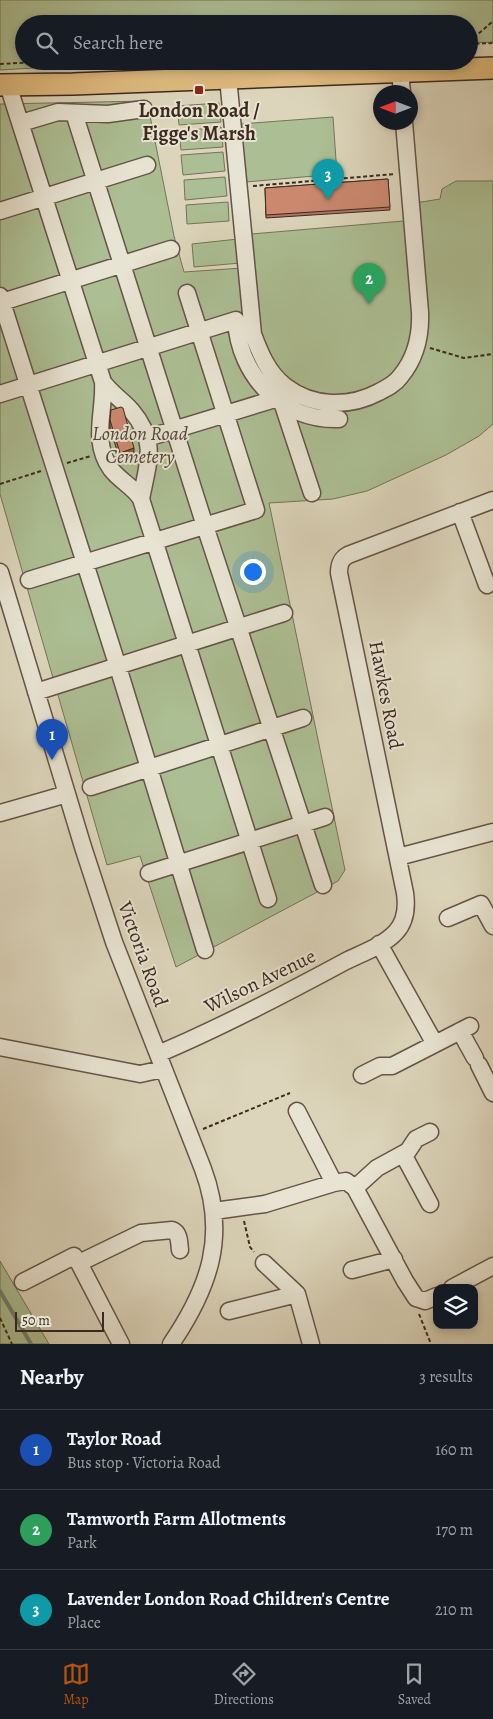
<!DOCTYPE html>
<html lang="en">
<head>
<meta charset="utf-8">
<style>
  body { margin:0; font-family:Alegreya,serif; background:#242831; color:#f1f3f6 }
  .controls { position:absolute; right:15px; bottom:15px; display:grid; overflow:hidden; border-radius:10px; box-shadow:0 2px 8px #0003 }
  .controls button { width:45px; height:45px; display:grid; place-items:center; padding:0; border:0; border-bottom:1px solid #363941; background:#171b24; color:#f1f3f6; font:25px sans-serif }
  .compass { position:absolute; left:373px; top:85px; width:45px; height:45px; border-radius:50%; background:#171b24; box-shadow:0 2px 8px #0003; rotate:270deg }
  .scale { position:absolute; left:15px; bottom:12px; width:89px; box-sizing:border-box; padding-left:5px; border:2px solid #3d291f; border-top:0; font-size:14px; line-height:18px; white-space:nowrap; color:#3d291f; -webkit-text-stroke:4px #e8e4d3; paint-order:stroke }
  .you { position:absolute; left:252px; top:571px; width:18px; height:18px; margin:-12px; border:4px solid #fff; border-radius:50%; background:#1a73e8; box-shadow:0 0 0 8px #1a73e833 }
  .badge { display:grid; place-items:center; width:32px; height:32px; border-radius:50%; background:#b45309; color:#fff; font-size:16px; font-weight:700 }
  .pin { position:absolute; translate:-50% -41px; filter:drop-shadow(0 1px 2px #0008) }
  .pin::after { content:''; position:absolute; top:26px; width:18px; height:15px; background:inherit; clip-path:polygon(0 0,100% 0,50% 100%) }
  .list { margin:0; padding:0; list-style:none }
  h2 { display:flex; justify-content:space-between; align-items:center; height:65px; margin:0; padding:0 20px; font-size:21px }
  h2 small { font-size:16px; font-weight:400; color:#9ea1a6 }
  .list li { display:grid; grid-template-columns:32px 1fr auto; gap:15px; align-items:center; box-sizing:border-box; height:80px; padding:0 20px; border-top:1px solid #363941 }
  .list b { display:block; font-size:19px; white-space:nowrap }
  .list p { margin:0; font-size:16px; white-space:nowrap; color:#9ea1a6 }
  .list em { font-size:16px; font-style:normal; color:#9ea1a6 }
  .icon { flex:none; width:28px; height:28px; fill:none; stroke:currentColor; stroke-width:2; stroke-linecap:round; stroke-linejoin:round }
  .map { position:relative; flex:none; width:493px; height:1344px; overflow:hidden }
  .search { position:absolute; background:#171b24; box-shadow:0 2px 8px #0003; left:15px; right:15px; top:15px; height:55px; display:flex; align-items:center; gap:12px; box-sizing:border-box; padding:0 18px; border-radius:28px; color:#9ea1a6; font-size:19px }
  .sheet { height:305px; background:#171b24 }
  nav { display:flex; justify-content:space-around; align-items:center; box-sizing:border-box; height:70px; border-top:1px solid #363941; background:#171b24; font-size:14px; color:#9ea1a6 }
  nav a { display:grid; justify-items:center; gap:2px }
  nav .on { color:#b45309 }
  .map>svg:first-child { display:block }
  .green { fill:#acbe93; stroke:#747459 }
  .lines { fill:none; stroke-linecap:round; stroke-linejoin:round }
  .stream { stroke:#717f72; stroke-width:4 }
  .minor-casing { stroke:#655446; stroke-width:19 }
  .major-casing { stroke:#3d291f; stroke-width:24 }
  .path { stroke:#3d291f; stroke-width:2; stroke-dasharray:4 2.5; stroke-linecap:butt }
  .minor { stroke:#e8e4d3; stroke-width:16 }
  .major { stroke:#deba7e; stroke-width:21 }
  .wall { fill:#af755f; stroke:#3d291f }
  .shaded-wall { fill:#8e5f4d; stroke:#3d291f }
  .building { fill:#cb886e; stroke:#3d291f }
  .poi-dot { fill:#8f2418; stroke:#e8e4d3; stroke-width:2 }
  .labels { text-anchor:middle; dominant-baseline:central; stroke-width:4; stroke-linejoin:round; paint-order:stroke }
  .poi-label { font-size:20px; font-weight:bold; fill:#3d291f; stroke:#e8e4d3 }
  .park-label { font-size:20px; font-style:italic; fill:#534736; stroke:#e8e4d3 }
  .street-label { font-size:20px; fill:#3d291f; stroke:#e8e4d3 }
</style>
</head>
<body>
<div class="map">
<svg width="493" height="1344" viewBox="0 0 493 1344">
  <rect width="100%" height="100%" fill="#dcd5bb"/>
  <filter id="stains"><feTurbulence type="fractalNoise" baseFrequency=".004" numOctaves="4"/><feColorMatrix values="0 0 0 0 .2 0 0 0 0 .09 0 0 0 0 .02 0 0 0 .5 -.17"/></filter>
  <radialGradient id="worn" r=".72"><stop offset=".6" stop-color="#630" stop-opacity="0"/><stop offset="1" stop-color="#630" stop-opacity=".3"/></radialGradient>
  <path class="green" d="M 0,0 L 493,0 L 493,42 L 469,43 L 469,24 L 24,24 L 24,61 L 150,61 L 0,70 Z
    M 147,101 L 174,236 L 184,272 L 242,268 L 240,235 L 415,220 L 415,203 L 440,199 L 442,189 L 456,181 L 493,181 L 493,424 L 479,436 L 446,455 L 367,491 L 333,499 L 269,503 L 345,870 L 338,881 L 176,967 L 140,856 L 107,865 L 0,494 L 0,104 Z
    M 219,103 L 221,122 L 179,125 L 177,106 Z
    M 333,117 L 337,174 L 246,182 L 240,124 Z
    M 221,127 L 223,147 L 181,150 L 179,131 Z
    M 223,152 L 225,171 L 183,175 L 181,155 Z
    M 225,177 L 227,196 L 185,200 L 184,180 Z
    M 228,202 L 229,221 L 187,224 L 186,205 Z
    M 238,239 L 241,263 L 194,267 L 192,244 Z
    M 0,1261 L 49,1344 L 0,1344 Z"/>
  <g class="lines">
    <path class="stream" d="M 0,1291 L 31,1344"/>
    <g class="minor-casing">
      <path id="minor" d="M 228,78 L 253,334 C 260,353 268,373 285,386 C 312,407 349,408 379,392 C 387,388 395,384 400,377 C 416,358 421,336 420,312 L 404,122
        M 8,85 L 103,382 C 105,412 91,441 111,469 C 120,481 134,487 141,499 L 268,899
        M 402,92 L 401,82 L 403,72
        M 74,113 L 205,526 L 323,885
        M 21,123 L 58,112 L 108,114 L 144,109
        M 0,211 L 147,165
        M 0,296 L 118,667 L 205,950
        M 2,302 L 171,249
        M 103,382 C 111,393 122,400 131,410 C 158,442 148,462 141,499
        M 0,394 L 236,320 C 239,376 282,421 339,419
        M 283,405 L 312,493
        M 147,438 L 275,399
        M 460,512 L 487,585
        M 0,572 L 83,847 L 114,942 L 203,1169 C 228,1236 209,1288 171,1344
        M 29,580 L 256,510 L 187,293
        M 36,692 L 284,613
        M 91,787 L 303,718
        M 0,813 L 67,794
        M 398,857 L 493,832
        M 149,873 L 325,817
        M 448,918 L 481,904 L 493,926
        M 460,1031 L 475,1058
        M 435,1044 L 470,1026
        M 0,1047 L 140,1074 L 163,1069
        M 158,1054 C 222,1027 285,994 346,961 C 362,953 383,946 396,932 C 406,921 407,907 405,893 L 339,573 C 339,564 341,559 348,555 L 493,500
        M 479,1065 L 493,1093
        M 362,1075 L 380,1066 L 392,1066 L 435,1044 L 379,944
        M 297,1111 L 334,1183
        M 403,1154 L 430,1204
        M 355,1188 L 377,1168 L 408,1151 L 416,1139 L 430,1132
        M 214,1211 L 265,1204 L 334,1183 L 346,1181 L 355,1188 L 405,1281 L 416,1298 L 425,1301 L 437,1296
        M 264,1263 L 297,1294
        M 352,1270 L 394,1259
        M 23,1282 L 74,1256 L 79,1263
        M 452,1288 L 493,1266
        M 297,1294 L 311,1344
        M 229,1311 L 297,1294
        M 121,1344 L 79,1263 L 141,1233 L 172,1230 C 180,1233 179,1243 180,1250"/>
    </g>
    <g class="major-casing">
      <path id="major" d="M 0,85 L 73,84 L 493,68"/>
    </g>
    <path class="path" d="M 469,42 L 493,21
      M 469,44 L 493,43
      M 0,64 L 52,61
      M 253,186 L 395,174
      M 430,348 L 464,358 L 493,354
      M 67,463 L 91,456
      M 0,484 L 41,471
      M 203,1129 L 290,1093
      M 244,1221 L 250,1247 L 254,1252
      M 419,1314 L 431,1344
      M 0,1318 L 12,1344"/>
    <use href="#minor" class="minor"/>
    <use href="#major" class="major"/>
  </g>
  <path class="wall" d="M 388,179 L 390,210 L 266,218 L 265,188 Z
    M 110,420 L 134,456 L 120,460 L 110,428 Z"/>
  <path class="shaded-wall" d="M 134,448 L 134,456 L 120,460 L 120,453 Z"/>
  <path class="building" d="M 388,179 L 390,207 L 266,215 L 265,188 Z
    M 121,407 L 123,408 L 134,448 L 120,453 L 110,420 L 111,410 Z"/>
  <rect class="poi-dot" x="194" y="85" width="10" height="10" rx="2.5"/>
  <g class="labels">
    <g class="poi-label">
      <text x="199" y="110">London Road /<tspan x="199" dy="23">Figge's Marsh</tspan></text>
    </g>
    <g class="park-label">
      <text x="140" y="433">London Road<tspan x="140" dy="23">Cemetery</tspan></text>
    </g>
    <g class="street-label">
      <text transform="translate(386 695) rotate(79)">Hawkes Road</text>
      <text transform="translate(143 954) rotate(70)">Victoria Road</text>
      <text transform="translate(260 981) rotate(-26)">Wilson Avenue</text>
    </g>
  </g>
  <rect width="100%" height="100%" filter="url(#stains)"/>
  <rect width="100%" height="100%" fill="url(#worn)"/>
</svg>
<div class="controls">
<button><svg class="icon" aria-label="layers" viewBox="0 0 24 24"><path d="M12 4l9 5-9 5-9-5zM3 14l9 5 9-5"/></svg></button>
</div>
<svg class="compass" viewBox="-18 -18 36 36"><path d="M0-13l5 13h-10z" fill="#e53935"/><path d="M0 13l5-13h-10z" fill="#9ea1a6"/></svg>
<div class="scale">50 m</div>
<div class="you"></div>
<div class="pin badge" style="left:52px;top:760px;background:#1a4fb4">1</div>
<div class="pin badge" style="left:369px;top:304px;background:#2e9e5b">2</div>
<div class="pin badge" style="left:328px;top:200px;background:#0f9aa8">3</div>
<div class="search"><svg class="icon" aria-label="search" viewBox="0 0 24 24"><circle cx="10" cy="10" r="6"/><path d="M15 15l6 6"/></svg>Search here</div>
</div>
<section class="sheet">
<h2>Nearby<small>3 results</small></h2>
<ul class="list">
<li><span class="badge" style="background:#1a4fb4">1</span><div><b>Taylor Road</b><p>Bus stop · Victoria Road</p></div><em>160 m</em></li>
<li><span class="badge" style="background:#2e9e5b">2</span><div><b>Tamworth Farm Allotments</b><p>Park</p></div><em>170 m</em></li>
<li><span class="badge" style="background:#0f9aa8">3</span><div><b>Lavender London Road Children's Centre</b><p>Place</p></div><em>210 m</em></li>
</ul>
</section>
<nav>
<a class="on"><svg class="icon" aria-label="map" viewBox="0 0 24 24"><path d="M3 6l6-2 6 2 6-2v14l-6 2-6-2-6 2zM9 4v14M15 6v14"/></svg>Map</a>
<a><svg class="icon" aria-label="directions" viewBox="0 0 24 24"><path d="M12 3l9 9-9 9-9-9zM9 14v-3h6M13 9l2 2-2 2"/></svg>Directions</a>
<a><svg class="icon" aria-label="saved" viewBox="0 0 24 24"><path d="M7 4h10v16l-5-4-5 4z"/></svg>Saved</a>
</nav>
</body>
</html>
